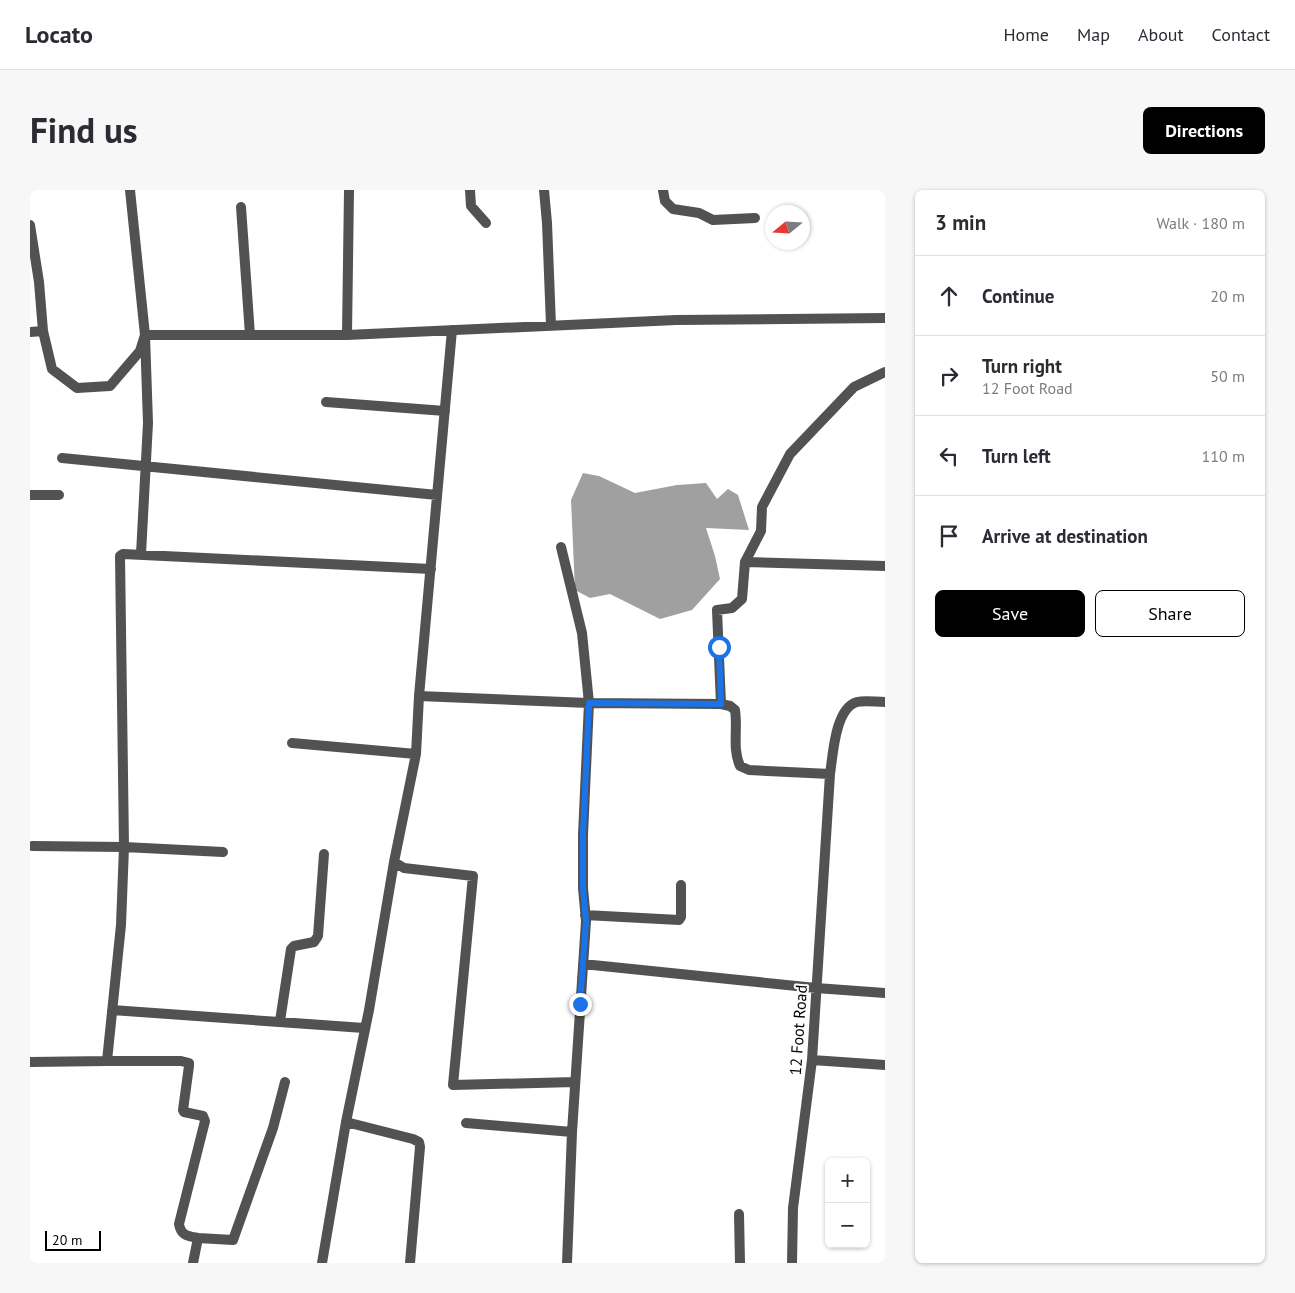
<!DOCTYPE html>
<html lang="en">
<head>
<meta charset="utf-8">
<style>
  body { margin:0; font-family:"PT Sans",sans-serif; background:#f7f7f7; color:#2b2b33 }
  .controls { position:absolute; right:15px; bottom:15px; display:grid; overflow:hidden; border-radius:8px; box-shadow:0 1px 4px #0004 }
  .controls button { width:45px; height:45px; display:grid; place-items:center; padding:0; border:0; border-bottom:1px solid #e1e1e2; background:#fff; color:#2b2b33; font:25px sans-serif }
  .compass { position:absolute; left:735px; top:15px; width:45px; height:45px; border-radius:50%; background:#fff; box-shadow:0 1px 4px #0004; rotate:252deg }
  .scale { position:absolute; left:15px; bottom:12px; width:56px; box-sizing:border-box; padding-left:5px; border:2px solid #000; border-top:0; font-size:14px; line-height:18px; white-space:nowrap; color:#000; -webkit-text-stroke:4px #fff; paint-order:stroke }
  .stop { position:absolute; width:15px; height:15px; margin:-11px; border:4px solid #1a73e8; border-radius:50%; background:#fff }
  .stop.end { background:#1a73e8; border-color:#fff; box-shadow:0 1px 5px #0008 }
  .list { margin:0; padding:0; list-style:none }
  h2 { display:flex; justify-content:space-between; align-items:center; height:65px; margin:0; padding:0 20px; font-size:21px }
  h2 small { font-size:16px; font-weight:400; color:#7c7c81 }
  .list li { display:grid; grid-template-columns:32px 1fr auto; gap:15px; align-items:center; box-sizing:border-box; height:80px; padding:0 20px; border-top:1px solid #e1e1e2 }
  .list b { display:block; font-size:19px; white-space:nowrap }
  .list p { margin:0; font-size:16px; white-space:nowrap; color:#7c7c81 }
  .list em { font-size:16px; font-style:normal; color:#7c7c81 }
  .actions { display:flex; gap:10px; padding:15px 20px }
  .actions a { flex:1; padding:11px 0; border:1px solid #000; border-radius:8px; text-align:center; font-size:18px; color:#000 }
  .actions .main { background:#000; color:#fff }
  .icon { flex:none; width:28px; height:28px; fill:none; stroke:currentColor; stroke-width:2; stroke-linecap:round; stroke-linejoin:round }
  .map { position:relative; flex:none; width:855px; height:1073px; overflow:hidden; border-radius:8px }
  header { display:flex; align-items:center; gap:30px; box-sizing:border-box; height:70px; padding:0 25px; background:#fff; border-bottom:1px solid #e1e1e2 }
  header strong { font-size:24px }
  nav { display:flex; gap:28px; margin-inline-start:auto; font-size:18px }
  .intro { display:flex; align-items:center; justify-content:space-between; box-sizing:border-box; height:120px; padding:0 30px }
  h1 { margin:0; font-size:35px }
  .button { padding:12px 22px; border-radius:8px; background:#000; color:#fff; font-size:18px; font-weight:700 }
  main { display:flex; gap:30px; padding:0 30px }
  aside { flex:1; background:#fff; border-radius:8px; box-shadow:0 1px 4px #0004 }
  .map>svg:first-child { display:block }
  .water { fill:#a0a0a0 }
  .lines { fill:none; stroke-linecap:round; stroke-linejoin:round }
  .minor { stroke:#525252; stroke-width:10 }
  .route { stroke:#1a73e8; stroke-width:6 }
  .labels { text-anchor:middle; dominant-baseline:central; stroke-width:4; stroke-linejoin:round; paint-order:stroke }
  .street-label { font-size:16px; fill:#000; stroke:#fff }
</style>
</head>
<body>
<header>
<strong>Locato</strong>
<nav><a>Home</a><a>Map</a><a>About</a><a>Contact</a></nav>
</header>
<div class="intro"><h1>Find us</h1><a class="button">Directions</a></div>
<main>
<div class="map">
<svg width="855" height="1073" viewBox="0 0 855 1073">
  <rect width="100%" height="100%" fill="#fff"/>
  <path class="water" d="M 553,283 L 569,286 L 605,303 L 647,295 L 676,293 L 687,309 L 698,299 L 708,305 L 719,340 L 676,338 L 685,366 L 690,389 L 662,420 L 630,429 L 580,404 L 560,408 L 545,400 L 541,310 Z"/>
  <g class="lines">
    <path class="minor" d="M 100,0 L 115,145 L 118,233 L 111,364
      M 440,0 L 441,16 L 456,33
      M 514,0 L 517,33 L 521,135
      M 633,0 L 635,11 L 643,19 L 669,23 L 683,30 L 725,28
      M 211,17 L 220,145
      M 0,35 L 9,92 L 13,141 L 22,179 L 47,198 L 80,196 L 110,161 L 115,145 L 317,145 L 646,130 L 855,128
      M 0,142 L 13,141
      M 317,145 L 319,0
      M 296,212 L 415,221
      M 32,268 L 407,305
      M 0,305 L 29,305
      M 531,357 L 552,443 L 559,513 L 553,645 L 553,698 L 556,731 L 542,942 L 537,1073
      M 715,372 L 731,341 L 732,317 L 760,264 L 824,197 L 855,182
      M 389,506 L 559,513 L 691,514 L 700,516 L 705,520 C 708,539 702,558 710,576 L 719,580 L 800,584
      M 691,514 L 687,420 L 702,418 L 712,409 L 715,372 L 855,376
      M 262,553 L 386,564
      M 2,656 L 94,657 L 193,662
      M 364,672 L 374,678 L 443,686 L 423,895 L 545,892
      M 555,725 L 649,730 L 651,727 L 651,695
      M 553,774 L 786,798 L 855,803
      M 82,820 L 334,838
      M 250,831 L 261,759 L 264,756 L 284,752 L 288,746 L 294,664
      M 782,870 L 855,875
      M 77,871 L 151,871 L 159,873 L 159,876 L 153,920 L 154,922 L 173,926 L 175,931 L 149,1034 C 151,1046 158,1046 168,1048 L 163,1073
      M 0,872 L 77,871 L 91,735 L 94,657 L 90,366 L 93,364 L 401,379
      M 316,932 L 383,949 L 389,952 L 390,957 L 380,1073
      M 436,933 L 542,942
      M 709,1024 L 710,1073
      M 168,1048 L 203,1050 L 243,938 L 255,892
      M 292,1073 L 316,932 L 339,820 L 364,672 L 386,564 L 389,506 L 422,140
      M 762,1073 L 763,1018 L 782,870 L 800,584 C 803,565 805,518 827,512 C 835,510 846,512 855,512"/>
  </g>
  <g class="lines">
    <path class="route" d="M 550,814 L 556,731 L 553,698 L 553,644 L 559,513 L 691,514 L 689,457"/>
  </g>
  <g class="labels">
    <g class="street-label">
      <text transform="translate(768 840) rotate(-86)">12 Foot Road</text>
    </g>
  </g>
</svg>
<div class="controls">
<button>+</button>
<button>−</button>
</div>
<svg class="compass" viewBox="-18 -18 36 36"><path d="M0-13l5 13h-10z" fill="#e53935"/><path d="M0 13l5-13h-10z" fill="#7c7c81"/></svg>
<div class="scale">20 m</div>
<div class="stop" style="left:689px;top:457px"></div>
<div class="stop end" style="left:550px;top:814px"></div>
</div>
<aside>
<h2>3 min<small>Walk · 180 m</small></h2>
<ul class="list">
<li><svg class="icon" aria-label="ahead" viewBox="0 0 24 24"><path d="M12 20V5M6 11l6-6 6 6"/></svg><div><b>Continue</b></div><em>20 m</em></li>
<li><svg class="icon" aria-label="right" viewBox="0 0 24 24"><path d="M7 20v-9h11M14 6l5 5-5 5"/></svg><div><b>Turn right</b><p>12 Foot Road</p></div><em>50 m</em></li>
<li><svg class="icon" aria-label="left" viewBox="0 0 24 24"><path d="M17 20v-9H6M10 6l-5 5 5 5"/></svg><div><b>Turn left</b></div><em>110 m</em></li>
<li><svg class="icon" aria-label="arrive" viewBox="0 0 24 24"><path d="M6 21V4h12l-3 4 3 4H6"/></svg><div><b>Arrive at destination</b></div></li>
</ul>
<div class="actions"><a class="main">Save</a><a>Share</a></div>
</aside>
</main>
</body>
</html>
